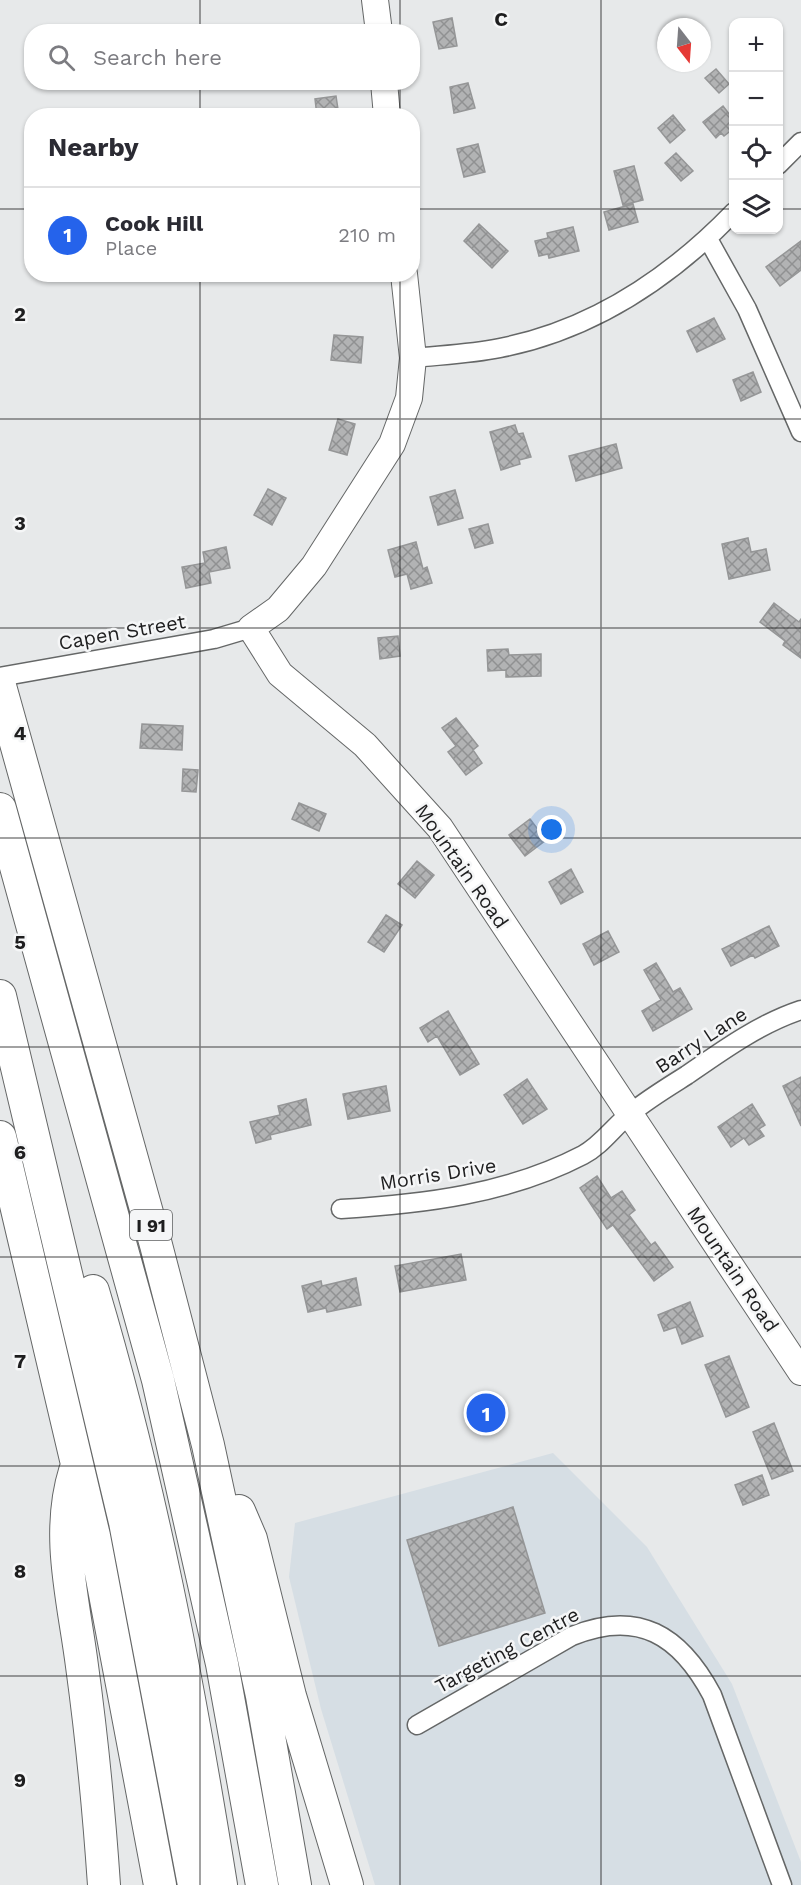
<!DOCTYPE html>
<html lang="en">
<head>
<meta charset="utf-8">
<style>
  body { margin:0; font-family:"Work Sans",sans-serif; background:#f2f2f3; color:#2b2b33 }
  .controls { position:absolute; right:18px; top:18px; display:grid; overflow:hidden; border-radius:12px; box-shadow:0 2px 4px #0004 }
  .controls button { width:54px; height:54px; display:grid; place-items:center; padding:0; border:0; border-bottom:2px solid #e1e1e2; background:#fff; color:#2b2b33; font:30px sans-serif }
  .compass { position:absolute; left:657px; top:18px; width:54px; height:54px; border-radius:50%; background:#fff; box-shadow:0 2px 4px #0004; rotate:163deg }
  .you { position:absolute; left:552px; top:830px; width:21px; height:21px; margin:-15px; border:4px solid #fff; border-radius:50%; background:#1a73e8; box-shadow:0 0 0 9px #1a73e833 }
  .badge { display:grid; place-items:center; width:39px; height:39px; border-radius:50%; background:#2563eb; color:#fff; font-size:20px; font-weight:700 }
  .pin { position:absolute; translate:-50% -50%; border:3px solid #fff; box-shadow:0 2px 6px #0006 }
  .list { margin:0; padding:0; list-style:none }
  h2 { display:flex; justify-content:space-between; align-items:center; height:78px; margin:0; padding:0 24px; font-size:26px }
  h2 small { font-size:20px; font-weight:400; color:#7c7c81 }
  .list li { display:grid; grid-template-columns:39px 1fr auto; gap:18px; align-items:center; box-sizing:border-box; height:96px; padding:0 24px; border-top:2px solid #e1e1e2 }
  .list b { display:block; font-size:22px; white-space:nowrap }
  .list p { margin:0; font-size:20px; white-space:nowrap; color:#7c7c81 }
  .list em { font-size:20px; font-style:normal; color:#7c7c81 }
  .icon { flex:none; width:33px; height:33px; fill:none; stroke:currentColor; stroke-width:2; stroke-linecap:round; stroke-linejoin:round }
  .map { position:relative; flex:none; width:801px; height:1885px; overflow:hidden }
  .search { position:absolute; background:#fff; box-shadow:0 2px 4px #0004; left:24px; top:24px; width:396px; height:66px; display:flex; align-items:center; gap:15px; box-sizing:border-box; padding:0 21px; border-radius:24px; color:#7c7c81; font-size:22px }
  .panel { position:absolute; background:#fff; box-shadow:0 2px 4px #0004; left:24px; top:108px; width:396px; height:174px; border-radius:24px }
  .map>svg:first-child { display:block }
  .built { fill:#d6dee4 }
  .building { fill:url(#building-cross-hatch); stroke:#959697; stroke-width:1.5 }
  .lines { fill:none; stroke-linecap:round; stroke-linejoin:round }
  .street-casing { stroke:#656767; stroke-width:21 }
  .secondary-casing { stroke:#656767; stroke-width:28 }
  .highway-casing { stroke:#656767; stroke-width:34 }
  .street { stroke:#fff; stroke-width:18 }
  .secondary { stroke:#fff; stroke-width:26 }
  .highway { stroke:#fff; stroke-width:32 }
  .grid { fill:none; stroke:#1e1e1f; stroke-width:1.5; stroke-opacity:0.55 }
  .labels { text-anchor:middle; dominant-baseline:central; stroke-width:5; stroke-linejoin:round; paint-order:stroke }
  .shield { fill:#f5f6f7; stroke:#5e5f60; stroke-width:1.5 }
  .shield-label { font-size:18px; font-weight:bold; fill:#1e1e1f }
  .street-label { font-size:20px; fill:#1e1e1f; stroke:#f5f6f7 }
  .grid-label { font-size:20px; text-anchor:middle; font-weight:bold; fill:#1e1e1f; stroke:#f5f6f7; stroke-width:5; stroke-linejoin:round; paint-order:stroke }
</style>
</head>
<body>
<div class="map">
<svg width="801" height="1885" viewBox="0 0 801 1885">
  <defs>
    <pattern id="building-cross-hatch" width="8" height="8" patternUnits="userSpaceOnUse" patternTransform="scale(1.5)"><rect width="8" height="8" fill="#b2b3b4"/><path d="M0 0l8 8M0 8l8-8" fill="none" stroke="#909192"/></pattern>
  </defs>
  <rect width="100%" height="100%" fill="#e7e9ea"/>
  <path class="built" d="M 553,1453 L 647,1547 L 732,1684 L 801,1862 L 801,1885 L 375,1885 L 321,1709 L 289,1577 L 295,1523 Z"/>
  <path class="building" d="M 452,18 L 457,46 L 439,49 L 433,22 Z
    M 716,69 L 729,84 L 719,93 L 705,78 Z
    M 468,83 L 475,108 L 454,113 L 450,87 Z
    M 336,96 L 339,116 L 317,116 L 315,99 Z
    M 723,106 L 733,119 L 733,129 L 724,136 L 721,133 L 716,138 L 703,122 Z
    M 673,115 L 685,130 L 670,143 L 658,128 Z
    M 478,144 L 485,172 L 464,177 L 457,149 Z
    M 676,153 L 693,171 L 681,181 L 665,163 Z
    M 634,166 L 643,200 L 623,205 L 614,171 Z
    M 633,204 L 638,222 L 609,230 L 604,212 Z
    M 479,224 L 508,251 L 492,268 L 464,241 Z
    M 573,227 L 579,251 L 549,258 L 548,254 L 539,256 L 535,241 L 548,238 L 547,233 Z
    M 801,241 L 801,270 L 780,286 L 766,267 Z
    M 714,318 L 725,339 L 697,352 L 687,331 Z
    M 334,335 L 363,337 L 361,363 L 331,360 Z
    M 753,372 L 761,392 L 741,401 L 733,380 Z
    M 338,419 L 355,424 L 347,455 L 329,450 Z
    M 515,425 L 518,434 L 523,433 L 531,457 L 519,460 L 520,464 L 501,470 L 490,432 Z
    M 616,444 L 622,468 L 576,481 L 569,456 Z
    M 268,489 L 286,498 L 272,525 L 254,515 Z
    M 455,490 L 463,518 L 438,525 L 430,497 Z
    M 488,524 L 493,543 L 475,548 L 469,529 Z
    M 748,538 L 751,552 L 766,549 L 770,570 L 729,579 L 722,544 Z
    M 416,542 L 423,569 L 427,567 L 432,583 L 411,589 L 407,574 L 395,577 L 388,550 Z
    M 226,547 L 230,568 L 209,572 L 211,583 L 186,588 L 182,567 L 205,563 L 203,552 Z
    M 774,603 L 799,622 L 801,619 L 801,658 L 783,645 L 785,641 L 760,622 Z
    M 398,636 L 400,656 L 380,659 L 378,638 Z
    M 508,649 L 509,655 L 541,654 L 541,676 L 506,677 L 506,670 L 488,671 L 487,650 Z
    M 456,718 L 478,746 L 473,750 L 482,763 L 466,775 L 448,752 L 456,746 L 442,728 Z
    M 142,724 L 183,726 L 182,750 L 140,748 Z
    M 183,769 L 198,770 L 196,792 L 182,791 Z
    M 299,803 L 326,814 L 319,831 L 292,819 Z
    M 530,819 L 546,840 L 525,856 L 509,835 Z
    M 417,861 L 434,875 L 415,898 L 398,884 Z
    M 571,869 L 583,892 L 561,904 L 549,882 Z
    M 386,915 L 402,925 L 384,952 L 368,942 Z
    M 769,926 L 779,946 L 755,958 L 753,955 L 731,966 L 722,949 Z
    M 608,931 L 619,952 L 594,965 L 583,944 Z
    M 656,963 L 673,992 L 680,988 L 692,1009 L 653,1031 L 642,1011 L 661,1000 L 644,970 Z
    M 448,1011 L 479,1064 L 460,1075 L 437,1036 L 428,1042 L 420,1028 Z
    M 801,1077 L 801,1126 L 783,1086 Z
    M 527,1079 L 547,1109 L 523,1124 L 504,1095 Z
    M 386,1086 L 390,1111 L 348,1119 L 343,1094 Z
    M 306,1099 L 311,1125 L 270,1135 L 271,1139 L 256,1143 L 250,1122 L 280,1115 L 278,1106 Z
    M 752,1104 L 765,1125 L 759,1129 L 764,1136 L 749,1145 L 744,1138 L 731,1147 L 718,1127 Z
    M 597,1176 L 611,1198 L 622,1191 L 635,1210 L 629,1215 L 651,1245 L 655,1242 L 673,1267 L 654,1281 L 613,1225 L 607,1229 L 580,1188 Z
    M 461,1254 L 466,1280 L 400,1292 L 395,1266 Z
    M 356,1278 L 361,1305 L 327,1312 L 326,1308 L 308,1312 L 302,1286 L 321,1281 L 322,1286 Z
    M 690,1302 L 703,1336 L 682,1344 L 676,1327 L 664,1331 L 658,1315 Z
    M 729,1356 L 749,1407 L 726,1417 L 705,1365 Z
    M 774,1423 L 793,1471 L 772,1479 L 753,1432 Z
    M 762,1475 L 769,1495 L 743,1505 L 735,1485 Z
    M 513,1507 L 545,1613 L 439,1646 L 407,1540 Z"/>
  <g class="lines">
    <g class="street-casing">
      <path id="street" d="M 778,165 L 801,142
        M 708,239 L 747,309 L 801,432
        M 413,358 C 441,355 471,354 500,348 C 592,330 669,279 734,212
        M 0,677 L 214,639 L 251,628
        M 341,1209 C 424,1204 508,1194 583,1155 C 602,1145 614,1126 631,1113 C 648,1099 668,1087 687,1075 C 723,1050 759,1024 801,1010
        M 417,1725 L 572,1636 C 638,1609 680,1635 712,1695 L 782,1885"/>
    </g>
    <g class="secondary-casing">
      <path id="secondary" d="M 375,0 L 379,32
        M 384,82 L 387,116
        M 404,274 L 413,358 L 409,398 L 392,444 L 314,566 L 278,609 L 251,628 L 280,674 L 365,745 L 440,828 L 801,1372"/>
    </g>
    <g class="highway-casing">
      <path id="highway" d="M 0,686 L 156,1245 L 208,1445 L 262,1696 L 295,1885
        M 0,809 L 158,1380 L 222,1664 L 262,1885
        M 0,996 L 125,1522 L 194,1885
        M 0,1137 L 94,1536 L 160,1885
        M 93,1291 C 151,1486 189,1685 221,1885
        M 75,1471 C 55,1535 74,1602 82,1666 C 92,1739 99,1812 104,1885
        M 239,1511 L 251,1539 L 290,1696 L 347,1885"/>
    </g>
    <use href="#street" class="street"/>
    <use href="#secondary" class="secondary"/>
    <use href="#highway" class="highway"/>
  </g>
  <path class="grid" d="M 200,0 L 200,32M 400,0 L 400,32M 601,0 L 601,1885M 200,82 L 200,116M 400,82 L 400,116M 0,209 L 32,209M 412,209 L 734,209M 778,209 L 801,209M 200,274 L 200,1885M 400,274 L 400,1885M 0,419 L 801,419M 0,628 L 801,628M 0,838 L 801,838M 0,1047 L 801,1047M 0,1257 L 801,1257M 0,1466 L 801,1466M 0,1676 L 801,1676"/>
  <g class="labels">
    <rect class="shield" x="130" y="1210" width="42" height="30" rx="4.5"/>
    <g class="shield-label">
      <text x="151" y="1225">I 91</text>
    </g>
    <g class="street-label">
      <text transform="translate(122 632) rotate(-10)">Capen Street</text>
      <text transform="translate(462 866) rotate(55)">Mountain Road</text>
      <text transform="translate(701 1040) rotate(-33)">Barry Lane</text>
      <text transform="translate(438 1174) rotate(-9)">Morris Drive</text>
      <text transform="translate(733 1269) rotate(56)">Mountain Road</text>
      <text transform="translate(507 1650) rotate(-28)">Targeting Centre</text>
    </g>
  </g>
  <g class="grid-label">
    <text x="501" y="26">C</text>
    <text x="20" y="321">2</text>
    <text x="20" y="530">3</text>
    <text x="20" y="740">4</text>
    <text x="20" y="949">5</text>
    <text x="20" y="1159">6</text>
    <text x="20" y="1368">7</text>
    <text x="20" y="1578">8</text>
    <text x="20" y="1787">9</text>
  </g>
</svg>
<div class="controls">
<button>+</button>
<button>−</button>
<button><svg class="icon" aria-label="locate" viewBox="0 0 24 24"><circle cx="12" cy="12" r="6"/><path d="M12 2v4M12 18v4M2 12h4M18 12h4"/></svg></button>
<button><svg class="icon" aria-label="layers" viewBox="0 0 24 24"><path d="M12 4l9 5-9 5-9-5zM3 14l9 5 9-5"/></svg></button>
</div>
<svg class="compass" viewBox="-18 -18 36 36"><path d="M0-13l5 13h-10z" fill="#e53935"/><path d="M0 13l5-13h-10z" fill="#7c7c81"/></svg>
<div class="you"></div>
<div class="pin badge" style="left:486px;top:1413px">1</div>
<div class="search"><svg class="icon" aria-label="search" viewBox="0 0 24 24"><circle cx="10" cy="10" r="6"/><path d="M15 15l6 6"/></svg>Search here</div>
<section class="panel">
<h2>Nearby<small></small></h2>
<ul class="list">
<li><span class="badge">1</span><div><b>Cook Hill</b><p>Place</p></div><em>210 m</em></li>
</ul>
</section>
</div>
</body>
</html>
